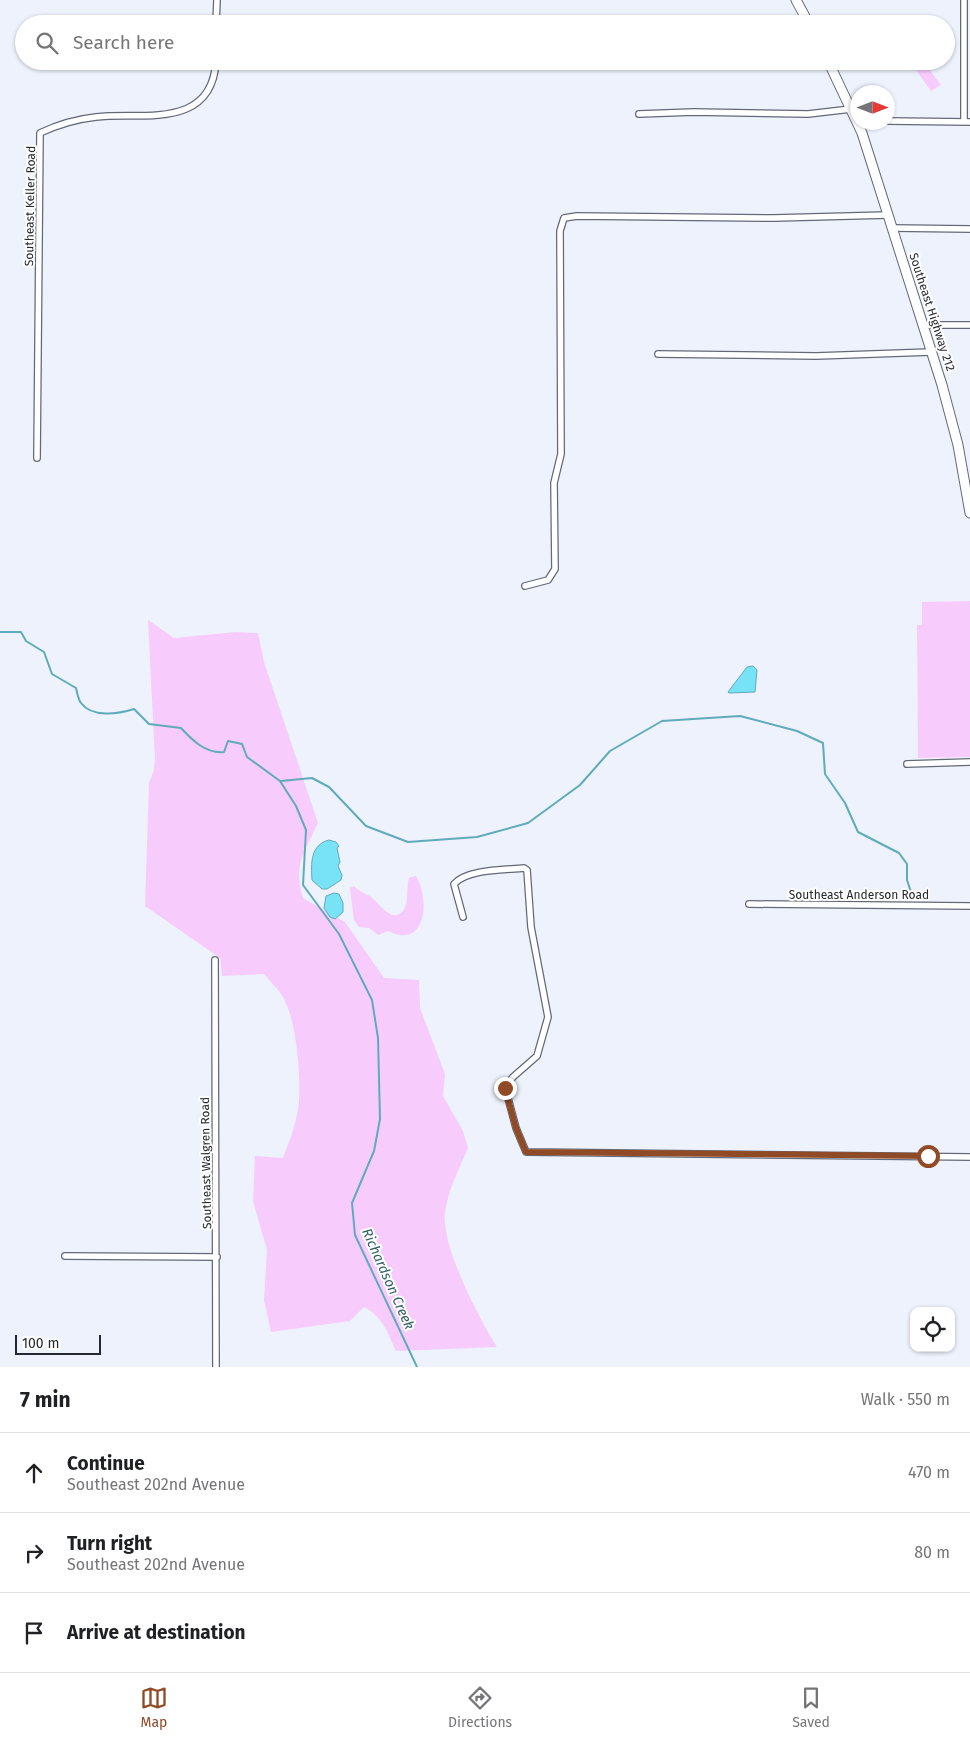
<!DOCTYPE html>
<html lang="en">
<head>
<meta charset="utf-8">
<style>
  body { margin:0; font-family:"Fira Sans",sans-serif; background:#f6f6f6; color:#202124 }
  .controls { position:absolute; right:15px; bottom:15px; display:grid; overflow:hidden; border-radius:10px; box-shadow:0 1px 4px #0004 }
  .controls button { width:45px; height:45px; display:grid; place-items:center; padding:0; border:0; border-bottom:1px solid #e0e0e0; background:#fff; color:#202124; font:25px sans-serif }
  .compass { position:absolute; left:850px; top:85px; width:45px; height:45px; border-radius:50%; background:#fff; box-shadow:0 1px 4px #0004; rotate:90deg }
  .scale { position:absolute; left:15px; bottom:12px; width:86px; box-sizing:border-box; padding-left:5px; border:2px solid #25282e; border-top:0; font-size:14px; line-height:18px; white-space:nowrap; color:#25282e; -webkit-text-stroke:4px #fff; paint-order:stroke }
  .stop { position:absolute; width:15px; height:15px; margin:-11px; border:4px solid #914a26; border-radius:50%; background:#fff }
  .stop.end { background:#914a26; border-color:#fff; box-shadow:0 1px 5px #0008 }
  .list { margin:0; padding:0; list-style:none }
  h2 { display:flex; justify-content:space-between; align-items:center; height:65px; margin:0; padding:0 20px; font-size:21px }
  h2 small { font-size:16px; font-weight:400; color:#757577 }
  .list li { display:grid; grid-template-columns:32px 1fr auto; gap:15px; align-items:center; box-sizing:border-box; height:80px; padding:0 20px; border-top:1px solid #e0e0e0 }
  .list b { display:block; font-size:19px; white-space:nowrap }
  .list p { margin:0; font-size:16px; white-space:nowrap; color:#757577 }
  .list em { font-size:16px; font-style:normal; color:#757577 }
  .icon { flex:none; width:28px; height:28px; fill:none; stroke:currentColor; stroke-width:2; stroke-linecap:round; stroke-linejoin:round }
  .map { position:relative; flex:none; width:970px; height:1367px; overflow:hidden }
  .search { position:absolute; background:#fff; box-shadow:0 1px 4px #0004; left:15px; right:15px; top:15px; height:55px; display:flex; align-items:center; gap:12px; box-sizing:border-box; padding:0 18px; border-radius:28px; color:#757577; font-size:19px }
  .sheet { height:305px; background:#fff }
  nav { display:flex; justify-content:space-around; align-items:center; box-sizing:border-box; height:70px; border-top:1px solid #e0e0e0; background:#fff; font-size:14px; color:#757577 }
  nav a { display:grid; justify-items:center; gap:2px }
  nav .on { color:#914a26 }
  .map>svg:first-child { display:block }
  .green { fill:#f7ccfd }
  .water { fill:#78e3f7; stroke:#5fabbb }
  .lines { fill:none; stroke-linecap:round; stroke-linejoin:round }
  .stream { stroke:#5fabbb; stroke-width:2 }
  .minor-casing { stroke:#636977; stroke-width:8 }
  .highway-casing { stroke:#636977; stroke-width:11 }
  .minor { stroke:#fff; stroke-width:5.5 }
  .highway { stroke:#fff; stroke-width:9 }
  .route { stroke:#914a26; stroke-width:6 }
  .labels { text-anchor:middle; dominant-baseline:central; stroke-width:4; stroke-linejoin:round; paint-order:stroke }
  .street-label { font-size:12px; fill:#25282e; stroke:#fff }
  .water-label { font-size:14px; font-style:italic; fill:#2f5e66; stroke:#fff }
</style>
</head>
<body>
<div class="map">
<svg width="970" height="1367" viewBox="0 0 970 1367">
  <rect width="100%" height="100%" fill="#edf2fc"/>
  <path class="green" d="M 921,63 L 926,65 L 941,85 L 931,91 L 916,70 L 917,66 Z
    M 970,601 L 970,757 L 918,758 L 917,625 L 922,625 L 922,602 Z
    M 148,620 L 174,638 L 236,632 L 258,633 L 264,662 L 318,823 C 304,853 293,865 303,898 L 345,922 L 384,978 L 419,980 L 420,1008 L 445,1074 L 443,1096 L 463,1131 L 468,1148 C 459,1169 448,1190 445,1213 C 441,1246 479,1318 497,1347 L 396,1351 C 388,1333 382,1316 364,1307 L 350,1321 L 271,1332 L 264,1300 L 267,1250 L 253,1201 L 255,1156 L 283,1158 C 289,1142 295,1127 298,1110 C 302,1082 297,1026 285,1001 C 281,991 270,982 264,974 L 222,976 L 220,958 L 145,906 L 149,783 L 154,770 L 155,759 Z
    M 416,876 C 430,899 427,950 388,931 L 378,935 L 369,928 L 359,927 L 354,920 L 350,888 L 354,886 C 359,891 363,893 370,896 C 378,901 393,927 404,909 C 409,902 406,887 409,878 Z"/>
  <path class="water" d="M 753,666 L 757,670 L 755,692 L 729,693 L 728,692 L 747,667 Z
    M 329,840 L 336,842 L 339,846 L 337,848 L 340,862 L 338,866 L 342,875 L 341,880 L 327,889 L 322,889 L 312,880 C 311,864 310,845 329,840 Z
    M 334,893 L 339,894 L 343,903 L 343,912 L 335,919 L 330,917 L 324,908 L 326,896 Z"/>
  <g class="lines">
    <path class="stream" d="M 0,632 L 21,632 L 26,641 L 44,652 L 52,674 L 76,688 C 77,692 78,699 81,703 C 92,718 118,714 134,709 L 149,724 L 181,728 C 192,740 206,754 224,752 L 228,741 L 242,744 L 247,757 L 280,781 L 296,806 L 306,830 L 303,885 L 339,934 L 372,1000 L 378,1038 L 380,1119 L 374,1151 L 352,1203 L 355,1235 L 417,1367
      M 281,781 L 312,778 L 329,787 L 366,826 L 408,842 L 477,837 L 528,823 L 580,785 L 610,751 L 662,721 L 740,716 L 797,731 L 823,743 L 825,774 L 845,803 L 858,832 L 899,853 L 907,864 L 907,880 L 913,898"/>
    <g class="minor-casing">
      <path id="minor" d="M 216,24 L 217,0
        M 639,114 L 694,112 L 808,114 L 851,109
        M 888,121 L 970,122
        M 964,122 L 964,0
        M 892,228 L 970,229
        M 922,325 L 970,325
        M 658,354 L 816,356 L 931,352
        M 37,458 L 40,133 C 57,125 77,119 96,117 C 143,112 212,130 216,61
        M 525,586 L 548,580 L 555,569 L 554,483 L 561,454 L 560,231 L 564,218 L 577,216 L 774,218 L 888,215
        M 907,764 L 970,762
        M 749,904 L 970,906
        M 463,917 L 454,884 C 467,869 505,870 524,868 L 527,870 L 531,927 L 548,1017 L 537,1056 L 513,1077 L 505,1087 L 516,1128 L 526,1152 L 970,1157
        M 215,960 L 216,1367
        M 65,1256 L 217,1257"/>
    </g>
    <g class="highway-casing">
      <path id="highway" d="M 796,0 L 809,24
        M 828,61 L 862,133 L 942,385 L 958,445 L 970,513"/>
    </g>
    <use href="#minor" class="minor"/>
    <use href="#highway" class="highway"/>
  </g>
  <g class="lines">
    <path class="route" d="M 505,1088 L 516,1128 L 526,1152 L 928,1156"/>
  </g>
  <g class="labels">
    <g class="street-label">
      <text transform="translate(30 206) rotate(-89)">Southeast Keller Road</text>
      <text transform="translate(932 312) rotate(72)">Southeast Highway 212</text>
      <text x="859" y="895">Southeast Anderson Road</text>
      <text transform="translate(206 1163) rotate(-91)">Southeast Walgren Road</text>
    </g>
    <g class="water-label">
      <text transform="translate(388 1279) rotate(66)">Richardson Creek</text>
    </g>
  </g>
</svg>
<div class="controls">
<button><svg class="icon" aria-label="locate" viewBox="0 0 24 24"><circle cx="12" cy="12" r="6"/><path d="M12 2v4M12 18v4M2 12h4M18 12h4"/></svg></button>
</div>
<svg class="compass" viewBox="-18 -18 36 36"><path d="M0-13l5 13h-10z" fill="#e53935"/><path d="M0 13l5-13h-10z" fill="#757577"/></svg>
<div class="scale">100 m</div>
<div class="stop" style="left:928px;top:1156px"></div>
<div class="stop end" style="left:505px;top:1088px"></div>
<div class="search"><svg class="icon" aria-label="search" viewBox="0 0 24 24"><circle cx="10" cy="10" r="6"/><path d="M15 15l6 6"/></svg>Search here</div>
</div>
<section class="sheet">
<h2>7 min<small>Walk · 550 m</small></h2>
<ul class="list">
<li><svg class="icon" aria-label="ahead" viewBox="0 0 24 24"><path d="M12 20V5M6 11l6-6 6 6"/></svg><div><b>Continue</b><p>Southeast 202nd Avenue</p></div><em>470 m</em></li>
<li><svg class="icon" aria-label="right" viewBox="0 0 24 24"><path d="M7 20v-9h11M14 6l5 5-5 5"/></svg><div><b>Turn right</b><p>Southeast 202nd Avenue</p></div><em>80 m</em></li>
<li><svg class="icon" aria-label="arrive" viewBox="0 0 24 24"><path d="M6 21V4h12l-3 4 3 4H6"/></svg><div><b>Arrive at destination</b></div></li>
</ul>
</section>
<nav>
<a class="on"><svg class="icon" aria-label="map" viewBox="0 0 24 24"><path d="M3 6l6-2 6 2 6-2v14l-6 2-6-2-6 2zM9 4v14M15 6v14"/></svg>Map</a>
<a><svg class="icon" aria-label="directions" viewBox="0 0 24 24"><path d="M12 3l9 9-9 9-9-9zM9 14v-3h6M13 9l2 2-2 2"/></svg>Directions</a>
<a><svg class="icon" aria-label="saved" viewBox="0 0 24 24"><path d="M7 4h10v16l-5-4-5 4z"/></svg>Saved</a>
</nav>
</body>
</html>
